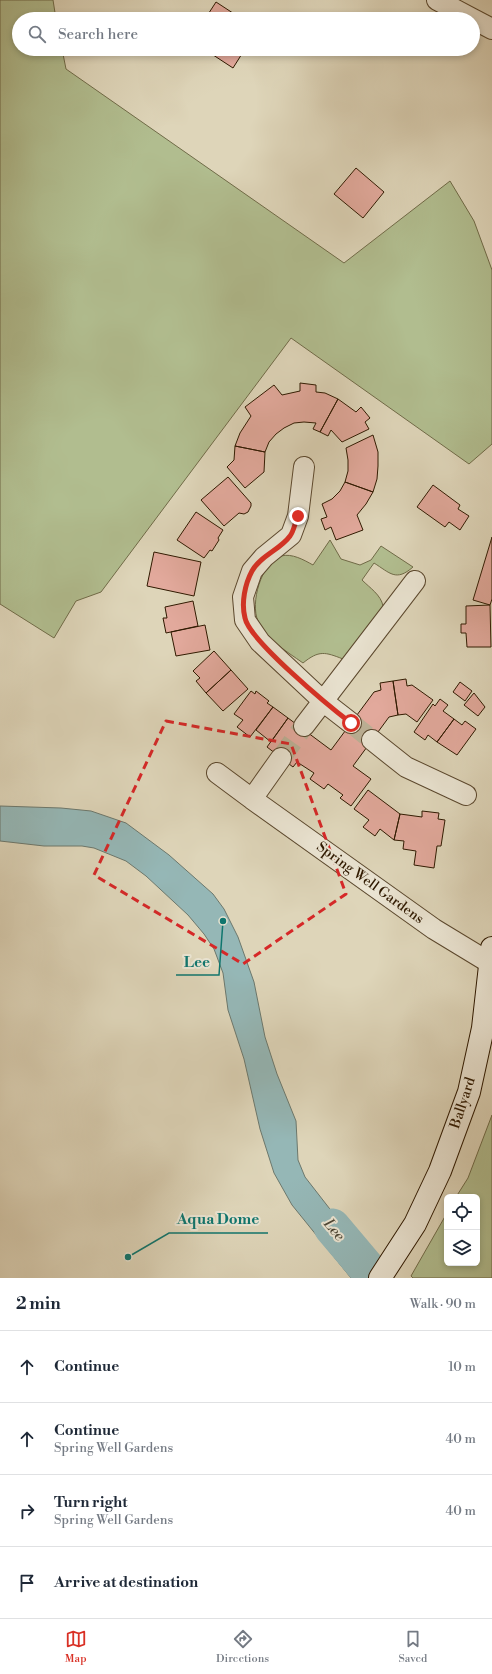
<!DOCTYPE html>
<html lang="en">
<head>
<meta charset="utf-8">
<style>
  body { margin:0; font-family:"Libre Bodoni",serif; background:#f6f6f7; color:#1f2937 }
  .controls { position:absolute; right:12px; bottom:12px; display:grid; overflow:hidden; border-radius:6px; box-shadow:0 2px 6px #0003 }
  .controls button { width:36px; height:36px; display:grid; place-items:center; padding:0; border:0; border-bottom:1px solid #e0e1e3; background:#fff; color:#1f2937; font:20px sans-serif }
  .stop { position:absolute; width:12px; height:12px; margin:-9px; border:3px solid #d93025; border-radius:50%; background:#fff }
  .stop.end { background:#d93025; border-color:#fff; box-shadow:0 1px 4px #0008 }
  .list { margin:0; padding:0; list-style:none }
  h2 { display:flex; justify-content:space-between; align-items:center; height:52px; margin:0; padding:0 16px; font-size:17px }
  h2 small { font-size:13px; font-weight:400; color:#747a83 }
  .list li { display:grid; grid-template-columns:26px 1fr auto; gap:12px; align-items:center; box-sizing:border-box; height:72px; padding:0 16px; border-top:1px solid #e0e1e3 }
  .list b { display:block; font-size:15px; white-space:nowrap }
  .list p { margin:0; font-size:13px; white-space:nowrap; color:#747a83 }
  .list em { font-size:13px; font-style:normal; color:#747a83 }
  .icon { flex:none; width:22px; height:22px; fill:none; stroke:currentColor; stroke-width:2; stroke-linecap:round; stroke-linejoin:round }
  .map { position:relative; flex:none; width:492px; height:1278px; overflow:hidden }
  .search { position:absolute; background:#fff; box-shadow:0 2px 6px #0003; left:12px; right:12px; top:12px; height:44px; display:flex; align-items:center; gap:10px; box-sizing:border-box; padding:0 14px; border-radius:22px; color:#747a83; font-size:15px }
  .sheet { height:340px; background:#fff }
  nav { display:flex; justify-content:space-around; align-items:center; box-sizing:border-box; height:56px; border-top:1px solid #e0e1e3; background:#fff; font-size:11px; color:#747a83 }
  nav a { display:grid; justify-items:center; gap:2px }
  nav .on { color:#d93025 }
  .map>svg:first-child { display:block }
  .green { fill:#b1bd8f; stroke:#706b48 }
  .water { fill:#95b7b6; stroke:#6c786d }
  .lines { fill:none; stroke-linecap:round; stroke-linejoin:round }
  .river { stroke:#95b7b6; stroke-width:37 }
  .building { fill:#e2a99c; stroke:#2f1900 }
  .street-tunnel { stroke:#bbaf94; stroke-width:20; stroke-dasharray:20 10; stroke-linecap:butt }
  .street-casing { stroke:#5b482e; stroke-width:22 }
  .secondary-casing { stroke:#2f1900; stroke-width:24 }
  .street { stroke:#eae4d2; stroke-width:20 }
  .secondary { stroke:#eae4d2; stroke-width:22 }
  .route { stroke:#d93025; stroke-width:5 }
  .marked { fill:none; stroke:#d62828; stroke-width:3; stroke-dasharray:8 5; stroke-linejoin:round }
  .labels { text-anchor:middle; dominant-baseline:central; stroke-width:4; stroke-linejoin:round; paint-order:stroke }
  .street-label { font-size:14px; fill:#2f1900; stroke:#eae4d2 }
  .water-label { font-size:15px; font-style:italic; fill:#4e4837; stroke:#eae4d2 }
  .leader { fill:none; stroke:#0f766e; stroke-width:1.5 }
  .callout-dot { fill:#0f766e; stroke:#eae4d2; stroke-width:1.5 }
  .callout-label { font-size:15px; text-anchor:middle; font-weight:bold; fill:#0f766e; stroke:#eae4d2; stroke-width:4; stroke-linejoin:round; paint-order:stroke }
</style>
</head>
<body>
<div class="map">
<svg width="492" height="1278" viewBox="0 0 492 1278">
  <rect width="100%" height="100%" fill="#ded5b9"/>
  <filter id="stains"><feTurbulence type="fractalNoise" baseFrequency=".005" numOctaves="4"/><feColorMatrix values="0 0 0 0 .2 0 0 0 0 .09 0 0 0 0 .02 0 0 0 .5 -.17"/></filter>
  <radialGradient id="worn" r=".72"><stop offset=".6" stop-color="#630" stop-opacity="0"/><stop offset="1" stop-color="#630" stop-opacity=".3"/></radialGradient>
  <path class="green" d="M 0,0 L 53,0 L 56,19 L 19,19 L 19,49 L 62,49 L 66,69 L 344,263 L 450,181 L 474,221 L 492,270 L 492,444 L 469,464 L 291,338 L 101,592 L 76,601 L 54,638 L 0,604 Z
    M 330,540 L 341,559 L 360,565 L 371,560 L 381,546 L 413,567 C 396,582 390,573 374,563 L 362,580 C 370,588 381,595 383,606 L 343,659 C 325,652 319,650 303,663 C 286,651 267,640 258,621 C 250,603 261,563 281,556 C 292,553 304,560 313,565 Z
    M 492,1115 L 492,1278 L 413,1278 L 411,1276 L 447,1213 L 447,1263 L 477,1263 L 477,1197 L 456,1197 L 468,1178 Z"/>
  <path class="water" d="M 0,806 L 61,808 L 91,811 L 126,823 L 169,855 L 213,894 L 224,909 L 238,937 L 254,982 L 265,1037 L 277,1074 L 296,1121 L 298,1160 L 305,1177 L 333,1213 L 376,1252 L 355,1278 L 351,1278 L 292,1205 L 274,1173 L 260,1129 L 244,1059 L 228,1010 L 223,973 L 214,949 L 204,934 L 188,915 L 146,876 L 126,861 L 94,848 L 82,846 L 44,846 L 0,841 Z"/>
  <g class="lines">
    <path class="river" d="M 332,1227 L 375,1278"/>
  </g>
  <path class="building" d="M 216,2 L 242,19 L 205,19 Z
    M 204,49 L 245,49 L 233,68 Z
    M 356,168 L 384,192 L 363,218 L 334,194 Z
    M 300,383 L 316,385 L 316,392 L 325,393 L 338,399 L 320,432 L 313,429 L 316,423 L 304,422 L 294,423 L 284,428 L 276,434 L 269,442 L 265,452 L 235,446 L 240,433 L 251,416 L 245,407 L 274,385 L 282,395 L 300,391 Z
    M 338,399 L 356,412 L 361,407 L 370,418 L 365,422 L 369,429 L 342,442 L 331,430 L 328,436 L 320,432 Z
    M 373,435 L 378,452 L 378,466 L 377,479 L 373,492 L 345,482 L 348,471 L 348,460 L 346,448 Z
    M 235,446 L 265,452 L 264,472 L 245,488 L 227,467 L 234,460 Z
    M 228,477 L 251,503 L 251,506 L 248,512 L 244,514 L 239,513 L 224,526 L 201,500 Z
    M 345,482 L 373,492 L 366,504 L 357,515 L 363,530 L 336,540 L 331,527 L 325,530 L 321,519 L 327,517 L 322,504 L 332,499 L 340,491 Z
    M 433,485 L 460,505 L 458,509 L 469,516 L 460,530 L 449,522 L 445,527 L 417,507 Z
    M 196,512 L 223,530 L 218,538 L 219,540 L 212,551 L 210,550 L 204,558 L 177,540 Z
    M 492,537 L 492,599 L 490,605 L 473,600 Z
    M 154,552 L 201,562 L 194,596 L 147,586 Z
    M 193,601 L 198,626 L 166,633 L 163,618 L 167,618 L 165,607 Z
    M 490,605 L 491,647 L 467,647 L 466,633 L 461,633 L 461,624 L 466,624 L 466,606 Z
    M 205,625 L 210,650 L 176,656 L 171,632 Z
    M 214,651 L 231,670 L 206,693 L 196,681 L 200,678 L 193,671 Z
    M 231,670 L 248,689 L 223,711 L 206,693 Z
    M 406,679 L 407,686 L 412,685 L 433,700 L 417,722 L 406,714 L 398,715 L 393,681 Z
    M 393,681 L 398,715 L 389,717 L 353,766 L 371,779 L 351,806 L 340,798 L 343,795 L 328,784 L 324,789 L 310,779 L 314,773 L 297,762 L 293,767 L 267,747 L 288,718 L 331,750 L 374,692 L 381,690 L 380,683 Z
    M 460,682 L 472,691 L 465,701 L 453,692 Z
    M 251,691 L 255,694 L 256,691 L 269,701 L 267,703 L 273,707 L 250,737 L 237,727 L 243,720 L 234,714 Z
    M 474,693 L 485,707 L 478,716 L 464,705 Z
    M 440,699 L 448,705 L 443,711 L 454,719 L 437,742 L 428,735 L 425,740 L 414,732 L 433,704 L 435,706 Z
    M 273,707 L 288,718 L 271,742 L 256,730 Z
    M 454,719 L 462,725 L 465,721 L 476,729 L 457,755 L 437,742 Z
    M 368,790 L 400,814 L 394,840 L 380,829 L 375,836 L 363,827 L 369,820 L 354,809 Z
    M 422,811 L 439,813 L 438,819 L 445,820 L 441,846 L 437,846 L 434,868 L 414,865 L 416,851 L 403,849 L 404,841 L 394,840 L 400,814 L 422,817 Z"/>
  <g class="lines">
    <path class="street-tunnel" d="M 351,723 L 372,740
      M 281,758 L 304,726"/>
    <g class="street-casing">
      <path id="street" d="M 437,0 L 473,19
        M 473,19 L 492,29
        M 304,467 L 298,516 L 291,535 L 264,557 L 252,571 L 243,597 L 245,620 L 260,642 L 324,702 L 351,723
        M 304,726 L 415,581
        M 372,740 L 406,767 L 466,795
        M 281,758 L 252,799 L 434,929 L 490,963
        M 217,773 L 252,799"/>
    </g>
    <g class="secondary-casing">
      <path id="secondary" d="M 380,1278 L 415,1224 L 440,1171 L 469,1092 L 483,1028 L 492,948"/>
    </g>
    <use href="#street" class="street"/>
    <use href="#secondary" class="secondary"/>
  </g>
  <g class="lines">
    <path class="route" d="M 298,516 C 295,522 294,531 290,536 C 280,550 261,555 252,571 C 245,584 241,603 245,618 C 249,640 330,707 351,723"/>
  </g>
  <path class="marked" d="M 166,721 L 291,744 L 346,894 L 243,964 L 94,875 Z"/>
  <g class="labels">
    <g class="street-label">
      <text transform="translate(370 883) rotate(36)">Spring Well Gardens</text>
      <text transform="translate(463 1103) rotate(-72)">Ballyard</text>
    </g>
    <g class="water-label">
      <text transform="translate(334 1230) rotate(50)">Lee</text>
    </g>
  </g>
  <path class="leader" d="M223 921L219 975H176M128 1257L169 1233H268"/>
  <g class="callout-dot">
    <circle cx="223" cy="921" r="4"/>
    <circle cx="128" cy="1257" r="4"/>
  </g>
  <g class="callout-label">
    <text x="197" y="967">Lee</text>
    <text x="218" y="1224">Aqua Dome</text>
  </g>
  <rect width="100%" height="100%" filter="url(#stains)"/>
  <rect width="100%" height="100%" fill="url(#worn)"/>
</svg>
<div class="controls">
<button><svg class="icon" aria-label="locate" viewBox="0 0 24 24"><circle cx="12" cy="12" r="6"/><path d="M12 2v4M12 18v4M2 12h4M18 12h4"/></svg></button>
<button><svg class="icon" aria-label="layers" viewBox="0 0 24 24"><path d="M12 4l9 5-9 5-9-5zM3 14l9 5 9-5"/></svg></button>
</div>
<div class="stop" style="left:351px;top:723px"></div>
<div class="stop end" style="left:298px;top:516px"></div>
<div class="search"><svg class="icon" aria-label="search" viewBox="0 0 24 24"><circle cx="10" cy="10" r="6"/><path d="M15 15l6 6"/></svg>Search here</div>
</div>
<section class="sheet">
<h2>2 min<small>Walk · 90 m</small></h2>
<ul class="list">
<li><svg class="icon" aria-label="ahead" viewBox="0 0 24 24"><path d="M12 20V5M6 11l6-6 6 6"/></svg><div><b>Continue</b></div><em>10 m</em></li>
<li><svg class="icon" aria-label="ahead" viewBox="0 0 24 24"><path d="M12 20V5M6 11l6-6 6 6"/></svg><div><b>Continue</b><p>Spring Well Gardens</p></div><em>40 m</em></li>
<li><svg class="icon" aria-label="right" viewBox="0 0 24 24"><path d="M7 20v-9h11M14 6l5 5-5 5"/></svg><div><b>Turn right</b><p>Spring Well Gardens</p></div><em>40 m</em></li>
<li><svg class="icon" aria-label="arrive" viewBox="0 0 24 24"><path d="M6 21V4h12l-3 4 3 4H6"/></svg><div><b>Arrive at destination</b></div></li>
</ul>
</section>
<nav>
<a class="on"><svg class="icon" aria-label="map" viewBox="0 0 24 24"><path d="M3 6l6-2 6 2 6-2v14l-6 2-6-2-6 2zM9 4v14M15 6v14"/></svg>Map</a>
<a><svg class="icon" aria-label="directions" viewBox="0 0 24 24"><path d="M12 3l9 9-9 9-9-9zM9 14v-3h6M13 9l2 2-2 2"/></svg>Directions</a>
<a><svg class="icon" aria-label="saved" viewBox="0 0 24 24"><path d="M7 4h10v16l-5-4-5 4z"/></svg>Saved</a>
</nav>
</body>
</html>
